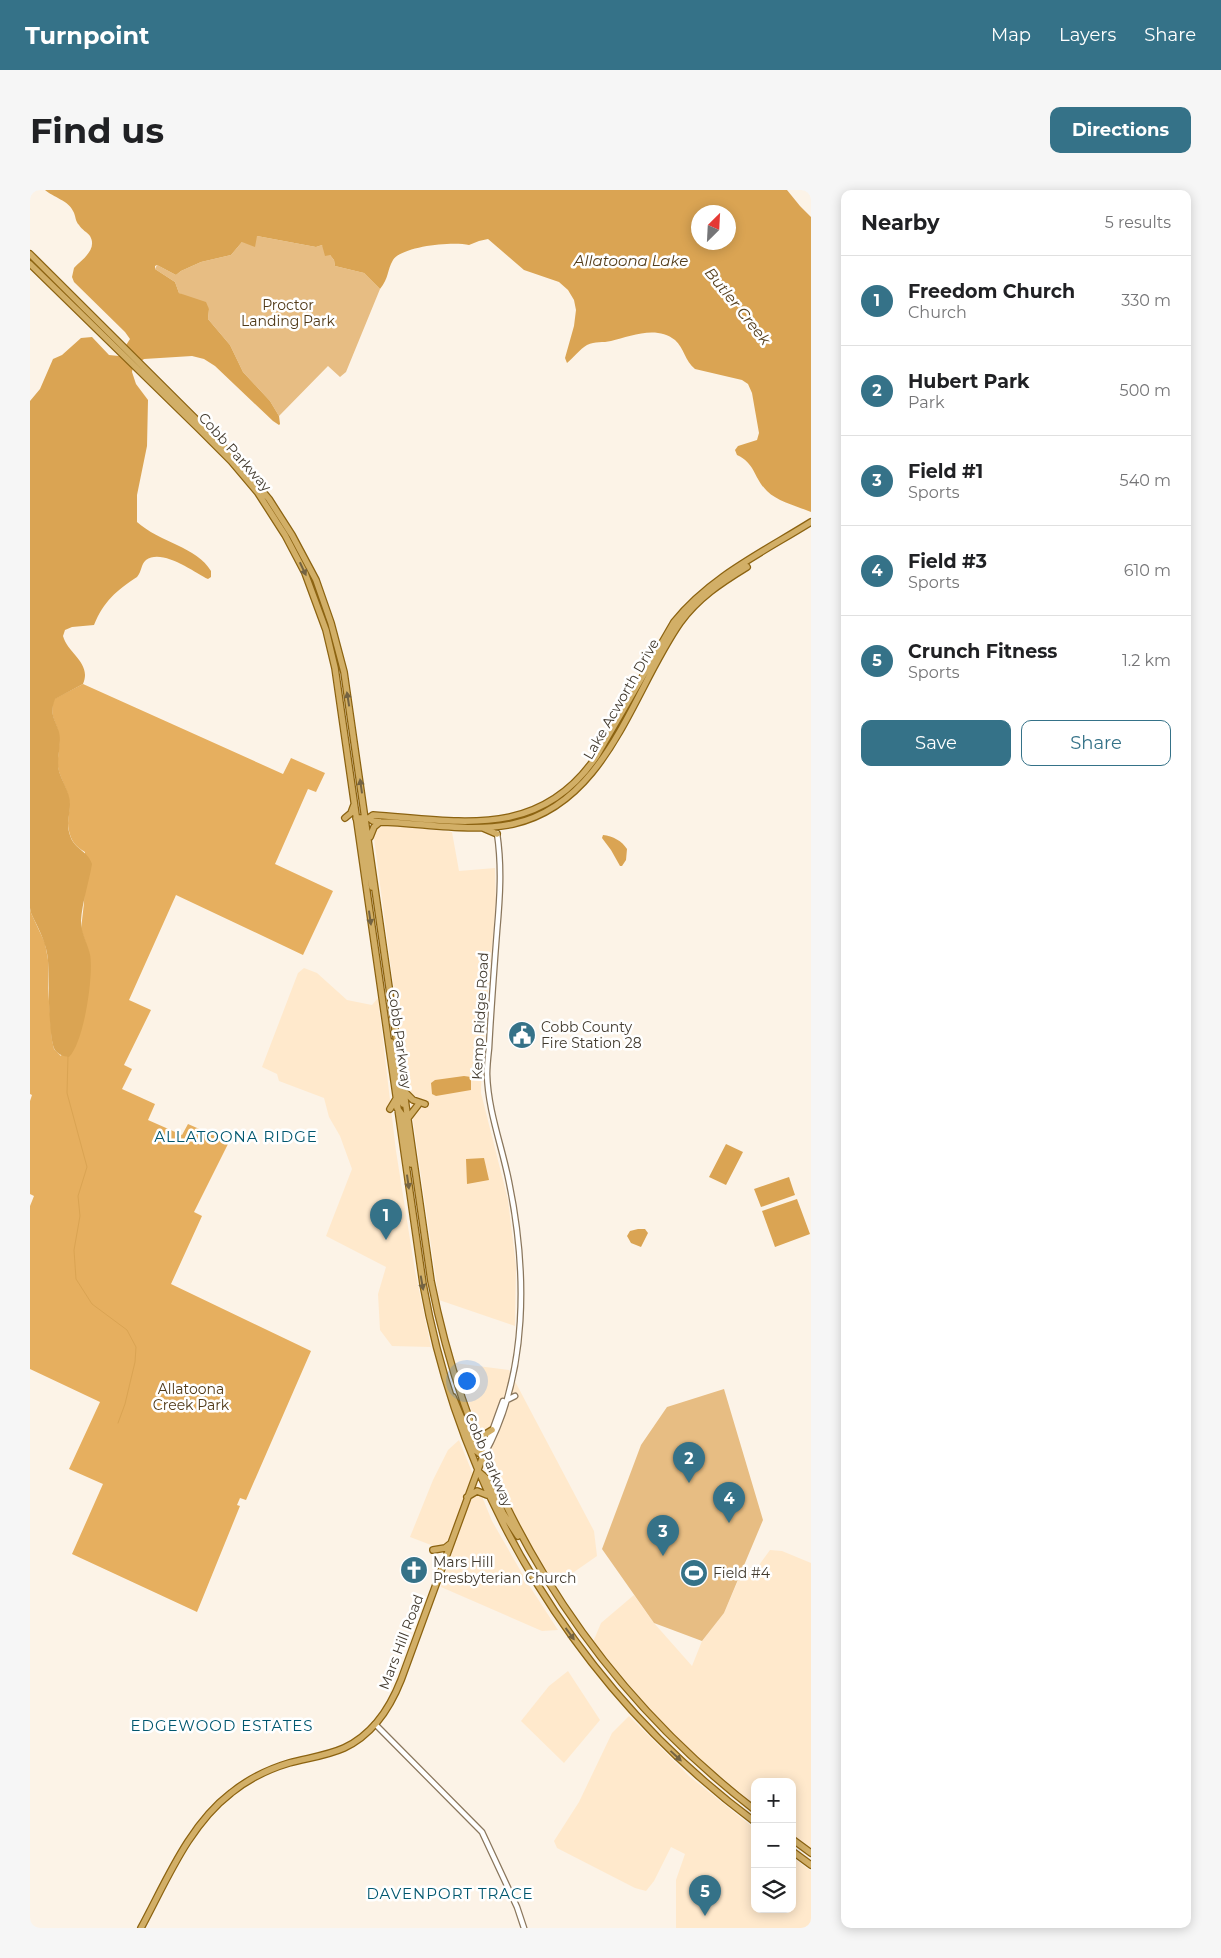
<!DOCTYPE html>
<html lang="en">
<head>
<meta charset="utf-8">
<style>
  body { margin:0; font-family:Montserrat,sans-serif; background:#f6f6f6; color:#202124 }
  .controls { position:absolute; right:15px; bottom:15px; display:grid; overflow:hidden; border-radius:10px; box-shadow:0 2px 12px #0003 }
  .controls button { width:45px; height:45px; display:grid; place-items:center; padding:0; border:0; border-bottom:1px solid #e0e0e0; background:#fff; color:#202124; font:25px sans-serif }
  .compass { position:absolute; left:661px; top:15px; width:45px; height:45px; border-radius:50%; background:#fff; box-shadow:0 2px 12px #0003; rotate:24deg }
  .you { position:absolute; left:436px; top:1190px; width:18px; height:18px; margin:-12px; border:4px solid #fff; border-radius:50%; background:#1a73e8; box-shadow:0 0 0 8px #1a73e833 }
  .badge { display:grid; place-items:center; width:32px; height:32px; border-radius:50%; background:#357288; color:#fff; font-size:16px; font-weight:700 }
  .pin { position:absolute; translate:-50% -41px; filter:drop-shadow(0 1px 2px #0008) }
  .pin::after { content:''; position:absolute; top:26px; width:18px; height:15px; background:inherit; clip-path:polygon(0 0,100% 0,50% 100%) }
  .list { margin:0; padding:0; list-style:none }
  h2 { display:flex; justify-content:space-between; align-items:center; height:65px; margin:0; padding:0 20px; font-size:21px }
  h2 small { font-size:16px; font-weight:400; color:#757577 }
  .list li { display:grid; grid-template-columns:32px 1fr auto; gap:15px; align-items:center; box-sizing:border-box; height:90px; padding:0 20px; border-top:1px solid #e0e0e0 }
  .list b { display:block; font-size:19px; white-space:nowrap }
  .list p { margin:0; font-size:16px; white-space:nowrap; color:#757577 }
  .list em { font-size:16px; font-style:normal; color:#757577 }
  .actions { display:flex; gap:10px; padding:15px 20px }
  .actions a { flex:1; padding:11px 0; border:1px solid #357288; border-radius:10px; text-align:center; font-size:18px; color:#357288 }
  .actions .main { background:#357288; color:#fff }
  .icon { flex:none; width:28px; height:28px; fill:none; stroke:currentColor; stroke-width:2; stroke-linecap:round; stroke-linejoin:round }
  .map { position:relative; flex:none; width:781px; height:1738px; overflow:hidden; border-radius:10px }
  header { display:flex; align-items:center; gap:30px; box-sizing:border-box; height:70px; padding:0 25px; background:#357288; color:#fff }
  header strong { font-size:24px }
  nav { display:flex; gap:28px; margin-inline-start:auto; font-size:18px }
  .intro { display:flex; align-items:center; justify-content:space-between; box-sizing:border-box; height:120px; padding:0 30px }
  h1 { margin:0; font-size:35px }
  .button { padding:12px 22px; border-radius:10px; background:#357288; color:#fff; font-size:18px; font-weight:700 }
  main { display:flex; gap:30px; padding:0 30px }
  aside { flex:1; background:#fff; border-radius:10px; box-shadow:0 2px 12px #0003 }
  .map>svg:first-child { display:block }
  .built { fill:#ffe9cc }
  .green { fill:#e7bd83 }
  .forest { fill:#e6af5f }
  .water { fill:#daa453; fill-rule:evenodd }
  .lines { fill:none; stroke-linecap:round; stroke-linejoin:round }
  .stream { stroke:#daa453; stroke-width:1 }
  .tertiary-casing { stroke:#8a765c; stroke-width:7 }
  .primary-casing { stroke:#8c6311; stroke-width:8 }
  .tertiary { stroke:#fff; stroke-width:4.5 }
  .primary { stroke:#d2af67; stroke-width:5.5 }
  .oneway { fill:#746342 }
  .labels { text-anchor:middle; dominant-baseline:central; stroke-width:5; stroke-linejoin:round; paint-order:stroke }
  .park-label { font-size:14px; fill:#503917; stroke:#fff }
  .street-label { font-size:14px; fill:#423a2e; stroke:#fff }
  .poi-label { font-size:14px; fill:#423a2e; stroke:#fff; text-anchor:start }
  .water-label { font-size:15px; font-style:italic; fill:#543d1b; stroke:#fff }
  .neighbourhood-label { font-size:15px; letter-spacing:1px; fill:#01576f; stroke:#fff }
</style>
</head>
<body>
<header>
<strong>Turnpoint</strong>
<nav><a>Map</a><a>Layers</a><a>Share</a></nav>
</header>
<div class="intro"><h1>Find us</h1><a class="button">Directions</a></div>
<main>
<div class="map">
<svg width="781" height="1738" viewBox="0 0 781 1738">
  <rect width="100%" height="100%" fill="#fcf3e7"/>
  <path class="built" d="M 349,633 L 422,642 L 429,681 L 465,678 L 466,713 L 452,865 L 451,903 L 478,1010 L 486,1076 L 485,1136 L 409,1110 L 361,778 L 343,641 Z
    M 274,778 L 287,783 L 317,810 L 342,815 L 348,808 L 366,961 L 385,1081 L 401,1157 L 362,1156 L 350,1140 L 348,1104 L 356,1077 L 296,1046 L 322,979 L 310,946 L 299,927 L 294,908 L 249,891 L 247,884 L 232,877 L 268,783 Z
    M 424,1173 L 479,1180 L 564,1341 L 567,1366 L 524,1396 L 489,1334 L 464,1282 Z
    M 429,1250 L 462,1331 L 497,1392 L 528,1440 L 512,1441 L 411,1397 L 422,1363 L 380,1347 L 403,1290 L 418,1260 Z
    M 740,1360 L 752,1361 L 781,1373 L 781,1660 L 762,1645 L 762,1592 L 725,1592 L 725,1615 L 665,1565 L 623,1523 L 563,1452 L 571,1433 L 604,1405 L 624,1433 L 662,1476 L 672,1451 L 694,1423 L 710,1386 L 727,1378 Z
    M 538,1481 L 570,1530 L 534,1573 L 491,1531 L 519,1496 Z
    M 599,1526 L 659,1586 L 725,1639 L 725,1719 L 762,1719 L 762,1667 L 781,1681 L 781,1738 L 646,1738 L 646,1690 L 655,1664 L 641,1657 L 624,1691 L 616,1701 L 605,1698 L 527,1658 L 524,1651 L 549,1612 L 582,1543 Z"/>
  <path class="green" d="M 227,46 L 286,57 L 292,55 L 304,70 L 305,76 L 334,83 L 350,99 L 316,182 L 310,187 L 298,176 L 249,226 L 240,211 L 213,182 L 200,155 L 178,129 L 179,119 L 149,103 L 145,92 L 125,79 L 127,75 L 146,85 L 151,81 L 171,72 L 201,65 L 212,52 Z
    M 694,1199 L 733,1330 L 694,1423 L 672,1451 L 624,1433 L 572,1359 L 611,1255 L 637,1217 Z"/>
  <path class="forest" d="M 53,494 L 253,584 L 261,568 L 295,583 L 286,602 L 278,599 L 245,674 L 303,701 L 273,765 L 146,705 L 99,810 L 121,820 L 94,875 L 102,879 L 92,899 L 125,914 L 118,930 L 152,945 L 158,934 L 199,952 L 164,1022 L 172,1026 L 141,1094 L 281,1161 L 216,1310 L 210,1308 L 207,1315 L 210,1316 L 167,1422 L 42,1364 L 73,1294 L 39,1279 L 70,1212 L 0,1179 L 0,1016 L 4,1006 L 0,1004 L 0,911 L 2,905 L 0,904 L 0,718 L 1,723 L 15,753 L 18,770 L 18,798 L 22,850 L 24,859 L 31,866 L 60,766 L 51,739 L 54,713 L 55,662 C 46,657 41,651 39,641 C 36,630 41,621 39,611 C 38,599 30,589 28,577 C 27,568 30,559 29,550 C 29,532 18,529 24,509 Z"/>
  <path class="water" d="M 15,0 L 757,0 L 770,16 L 781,27 L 781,322 C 767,316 748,312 737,301 C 724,289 726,274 707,265 L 705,260 L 708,256 L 727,250 L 729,243 L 722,203 L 718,194 L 712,190 L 665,179 C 655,171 654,158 645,150 C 627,135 600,146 581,151 C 573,153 565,151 557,155 C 550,159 543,168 537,173 L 535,168 L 544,136 L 546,120 L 544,110 L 538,100 L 529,92 L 494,80 L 458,49 L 449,51 L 439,55 C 423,51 372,56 363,70 C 357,80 359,88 350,99 L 334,83 L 305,76 L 304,70 L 300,65 L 295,66 L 292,55 L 286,57 L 227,46 L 225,57 L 212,52 L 201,65 L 171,72 L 151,81 L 146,85 L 127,75 L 125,76 L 125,79 L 145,92 L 149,103 L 176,112 L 179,119 L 178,129 L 200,155 L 213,182 L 240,211 L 249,226 L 250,234 L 249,235 L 243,231 L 185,176 L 174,169 L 162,166 L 114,169 L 103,177 L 102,182 L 106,194 L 118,210 L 117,256 L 107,305 L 107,332 C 129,352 167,357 181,381 L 181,387 L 178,389 C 164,382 132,358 116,370 C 111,374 112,381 107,387 C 86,401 74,411 64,435 L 42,437 L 35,440 L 33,446 C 38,464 62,473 53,494 L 25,509 C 19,525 25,528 29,542 C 32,555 26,568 29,581 C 32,592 40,602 40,614 C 40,628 35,633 41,648 C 46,660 58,661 62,674 C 59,692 52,713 51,731 C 51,743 57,752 60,764 C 64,784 54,853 39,867 C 33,866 29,865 25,860 C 18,850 19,786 18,771 C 17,753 8,738 1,723 L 0,718 L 0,211 L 10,199 L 23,169 L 32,165 L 51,148 L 62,147 L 79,165 L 89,166 L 100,149 L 95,142 L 44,92 L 42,87 L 44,78 C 51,70 68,60 60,46 C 57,42 52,40 49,35 C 45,31 46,26 43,21 C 39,11 23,7 15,0 ZM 668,22 L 698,22 L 698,52 L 668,52 Z
    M 573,645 C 583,646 592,651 597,659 L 596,670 L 592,676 L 590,676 L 581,660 L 572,648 Z
    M 434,886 L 441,887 L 441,900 L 406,906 L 402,904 L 401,893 L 405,890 Z
    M 696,954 L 713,962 L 696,995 L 679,987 Z
    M 454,968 L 459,990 L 437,994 L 436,969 Z
    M 759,987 L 765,1005 L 731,1017 L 724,999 Z
    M 767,1009 L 780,1044 L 745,1057 L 732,1021 Z
    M 608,1039 L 615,1039 L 618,1043 L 611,1057 L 601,1053 L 597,1046 L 600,1041 Z"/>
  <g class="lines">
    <path class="stream" d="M 38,866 L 37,903 L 57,977 L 48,1006 L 50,1026 L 44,1060 L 46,1089 L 62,1114 L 97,1140 L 106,1157 L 105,1172 L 95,1214 L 88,1233"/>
    <g class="tertiary-casing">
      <path id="tertiary" d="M 477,1210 L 485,1206
        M 456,1258 L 473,1211
        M 454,1265 C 499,1184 497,1080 479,992 C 472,956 458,921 457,884 C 457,876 458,867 459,858 C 461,819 464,780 467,741 C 470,707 472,676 467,643
        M 345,1534 L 452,1642 L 487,1717 L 494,1738"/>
    </g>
    <g class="primary-casing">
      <path id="primary" d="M 0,64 L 204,267 L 239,309 L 262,345 L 286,390 L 301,433 L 314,482 L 401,1091 C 443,1303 554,1488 725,1620
        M 0,74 L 169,239 L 201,271 L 228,303 L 255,345 L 275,383 L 296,440 L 305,478 L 393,1094 C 431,1308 549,1501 725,1632
        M 315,628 L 321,623 L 324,615
        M 326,628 L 339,628 L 343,625 C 430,631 509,650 566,567 L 644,432 C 680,387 733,362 781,332
        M 331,628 L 342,697
        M 339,628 L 343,631 L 350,632 C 394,633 439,643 483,634 C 577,613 602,502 650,433 C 668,408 691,393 717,377
        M 453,638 L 467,644
        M 340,647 L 344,637 L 350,632
        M 361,852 L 370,907 L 373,914
        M 374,901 L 383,910 L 395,914
        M 367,918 L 373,926 L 381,974
        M 360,919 L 366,909
        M 378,928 L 388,915
        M 423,1207 L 445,1260 L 453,1266
        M 444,1241 L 454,1245 L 462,1240
        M 449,1282 L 456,1288 L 473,1323 L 488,1346
        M 437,1307 L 447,1301 L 457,1305
        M 403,1360 L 415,1358 L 420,1354
        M 762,1649 L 781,1663
        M 762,1661 L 781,1675
        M 111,1738 C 136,1692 158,1636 201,1603 C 217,1590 239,1579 259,1573 C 277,1568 296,1566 314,1558 C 342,1545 360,1518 371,1490 L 453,1266"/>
    </g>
    <use href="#tertiary" class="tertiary"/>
    <use href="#primary" class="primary"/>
  </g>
  <defs><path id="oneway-solid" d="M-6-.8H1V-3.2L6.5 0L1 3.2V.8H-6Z" transform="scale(1.25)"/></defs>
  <g class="oneway">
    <use href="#oneway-solid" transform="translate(273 379) rotate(65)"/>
    <use href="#oneway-solid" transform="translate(318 509) rotate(-99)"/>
    <use href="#oneway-solid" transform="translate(331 596) rotate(-98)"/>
    <use href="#oneway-solid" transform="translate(340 728) rotate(82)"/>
    <use href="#oneway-solid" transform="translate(378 992) rotate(82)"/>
    <use href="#oneway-solid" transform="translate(392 1093) rotate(80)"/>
    <use href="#oneway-solid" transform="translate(540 1444) rotate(54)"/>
    <use href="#oneway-solid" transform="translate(646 1566) rotate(43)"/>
  </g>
  <defs>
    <g id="civic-disc" transform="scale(1.4375)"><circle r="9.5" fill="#357288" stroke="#fff"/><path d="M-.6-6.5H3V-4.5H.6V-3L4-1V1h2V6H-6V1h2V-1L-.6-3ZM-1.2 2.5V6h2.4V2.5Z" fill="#fff"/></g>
    <g id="church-disc" transform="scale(1.4375)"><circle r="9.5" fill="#357288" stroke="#fff"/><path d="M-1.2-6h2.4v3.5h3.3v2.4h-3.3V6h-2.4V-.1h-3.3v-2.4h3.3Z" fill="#fff"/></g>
    <g id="stadium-disc" transform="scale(1.4375)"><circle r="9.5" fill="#357288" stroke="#fff"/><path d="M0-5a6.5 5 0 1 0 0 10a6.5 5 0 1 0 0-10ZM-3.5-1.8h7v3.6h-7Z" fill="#fff"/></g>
  </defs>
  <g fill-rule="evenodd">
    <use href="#civic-disc" x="492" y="845"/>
    <use href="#church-disc" x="384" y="1380"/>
    <use href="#stadium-disc" x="664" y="1383"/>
  </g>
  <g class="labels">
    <g class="park-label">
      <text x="258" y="115">Proctor<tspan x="258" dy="16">Landing Park</tspan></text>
      <text x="161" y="1199">Allatoona<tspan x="161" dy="16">Creek Park</tspan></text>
    </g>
    <g class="street-label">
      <text transform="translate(205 262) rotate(48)">Cobb Parkway</text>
      <text transform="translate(591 509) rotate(-60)">Lake Acworth Drive</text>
      <text transform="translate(450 826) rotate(-87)">Kemp Ridge Road</text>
      <text transform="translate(370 849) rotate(82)">Cobb Parkway</text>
      <text transform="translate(459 1270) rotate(67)">Cobb Parkway</text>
      <text transform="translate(371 1452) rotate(-69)">Mars Hill Road</text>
    </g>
    <g class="poi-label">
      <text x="511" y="837">Cobb County<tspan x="511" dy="16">Fire Station 28</tspan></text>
      <text x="403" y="1372">Mars Hill<tspan x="403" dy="16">Presbyterian Church</tspan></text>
      <text x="683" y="1383">Field #4</text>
    </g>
    <g class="water-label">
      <text x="601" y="70">Allatoona Lake</text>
      <text transform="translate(708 116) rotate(51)">Butler Creek</text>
    </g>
    <g class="neighbourhood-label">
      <text x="206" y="946">ALLATOONA RIDGE</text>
      <text x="192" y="1535">EDGEWOOD ESTATES</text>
      <text x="420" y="1703">DAVENPORT TRACE</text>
    </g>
  </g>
</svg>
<div class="controls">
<button>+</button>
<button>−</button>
<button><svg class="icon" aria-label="layers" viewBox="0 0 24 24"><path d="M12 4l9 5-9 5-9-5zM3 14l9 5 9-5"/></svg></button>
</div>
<svg class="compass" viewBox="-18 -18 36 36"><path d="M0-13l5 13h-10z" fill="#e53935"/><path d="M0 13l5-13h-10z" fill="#757577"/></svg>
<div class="you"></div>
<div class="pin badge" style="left:356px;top:1050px">1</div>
<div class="pin badge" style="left:659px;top:1293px">2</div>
<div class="pin badge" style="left:633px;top:1366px">3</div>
<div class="pin badge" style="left:699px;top:1333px">4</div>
<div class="pin badge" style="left:675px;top:1726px">5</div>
</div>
<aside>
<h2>Nearby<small>5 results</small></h2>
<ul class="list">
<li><span class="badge">1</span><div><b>Freedom Church</b><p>Church</p></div><em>330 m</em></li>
<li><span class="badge">2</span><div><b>Hubert Park</b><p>Park</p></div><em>500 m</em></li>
<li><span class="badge">3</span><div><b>Field #1</b><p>Sports</p></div><em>540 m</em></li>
<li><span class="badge">4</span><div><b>Field #3</b><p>Sports</p></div><em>610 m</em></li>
<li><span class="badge">5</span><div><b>Crunch Fitness</b><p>Sports</p></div><em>1.2 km</em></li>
</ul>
<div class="actions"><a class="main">Save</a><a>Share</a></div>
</aside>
</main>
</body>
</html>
